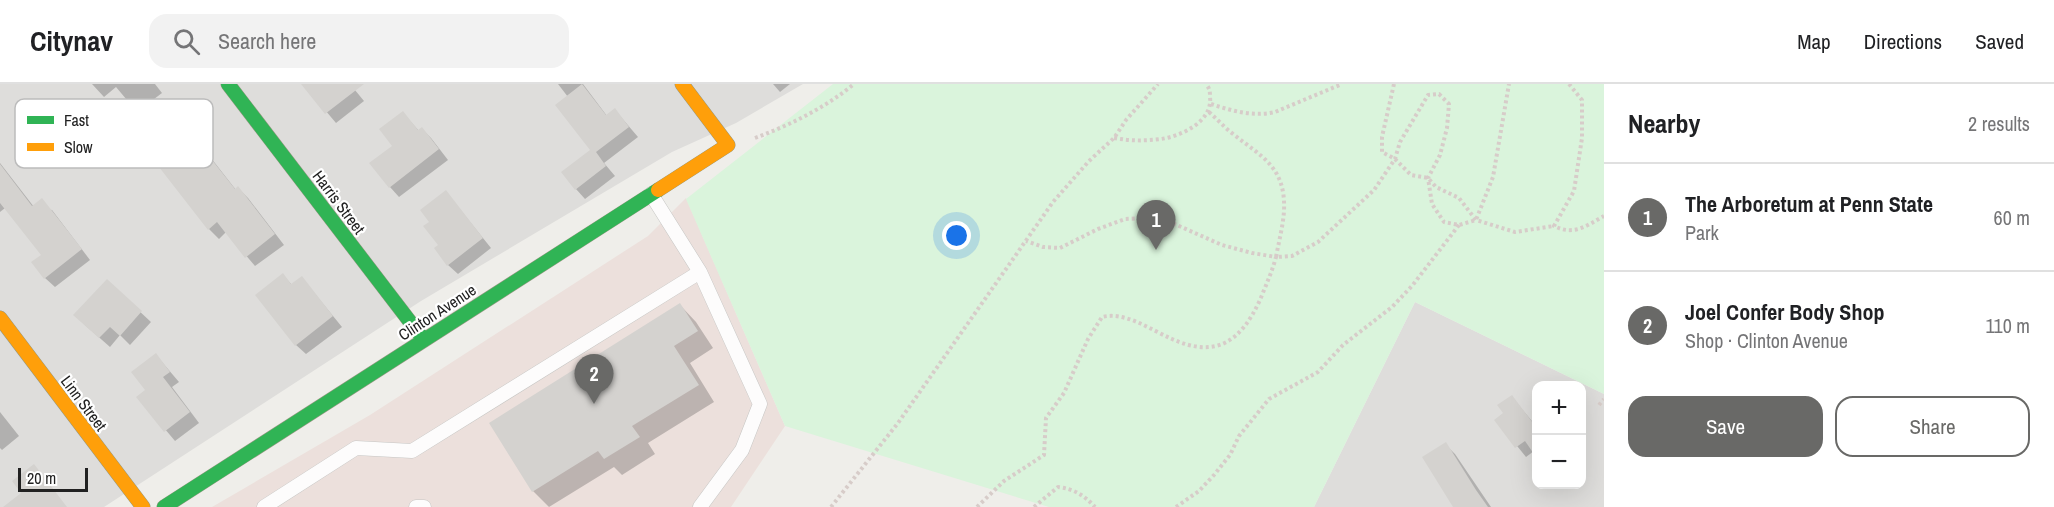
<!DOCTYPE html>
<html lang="en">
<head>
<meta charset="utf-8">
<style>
  body { margin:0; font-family:"Archivo Narrow",sans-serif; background:#f2f2f2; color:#202124 }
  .controls { position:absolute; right:18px; bottom:18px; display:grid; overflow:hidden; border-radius:12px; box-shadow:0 6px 24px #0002 }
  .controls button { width:54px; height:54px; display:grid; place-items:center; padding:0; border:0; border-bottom:2px solid #e0e0e0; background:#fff; color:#202124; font:30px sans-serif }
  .scale { position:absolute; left:18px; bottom:15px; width:70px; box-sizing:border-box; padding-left:6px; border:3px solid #212121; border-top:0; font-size:16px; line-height:21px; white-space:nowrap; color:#212121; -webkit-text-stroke:4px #fff; paint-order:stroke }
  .you { position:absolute; left:957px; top:152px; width:21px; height:21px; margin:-15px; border:4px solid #fff; border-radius:50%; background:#1a73e8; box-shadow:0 0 0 9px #1a73e833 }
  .badge { display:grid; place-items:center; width:39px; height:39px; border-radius:50%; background:#696967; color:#fff; font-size:20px; font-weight:700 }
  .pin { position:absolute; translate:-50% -50px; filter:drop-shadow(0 2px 3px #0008) }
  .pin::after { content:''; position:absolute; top:32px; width:21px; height:18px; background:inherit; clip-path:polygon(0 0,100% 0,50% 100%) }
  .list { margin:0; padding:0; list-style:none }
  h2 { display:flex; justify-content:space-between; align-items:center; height:78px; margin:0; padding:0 24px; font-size:26px }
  h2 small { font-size:20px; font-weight:400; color:#757577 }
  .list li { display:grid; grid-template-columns:39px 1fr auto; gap:18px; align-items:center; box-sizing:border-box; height:108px; padding:0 24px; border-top:2px solid #e0e0e0 }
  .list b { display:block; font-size:22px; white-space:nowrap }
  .list p { margin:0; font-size:20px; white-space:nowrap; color:#757577 }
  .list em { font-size:20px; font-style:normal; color:#757577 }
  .actions { display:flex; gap:12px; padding:18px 24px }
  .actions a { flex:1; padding:14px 0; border:2px solid #696967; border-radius:18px; text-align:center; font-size:21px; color:#696967 }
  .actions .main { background:#696967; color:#fff }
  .icon { flex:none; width:33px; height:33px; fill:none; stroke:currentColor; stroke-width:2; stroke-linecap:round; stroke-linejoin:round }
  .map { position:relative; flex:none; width:1604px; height:423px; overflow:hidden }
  header { display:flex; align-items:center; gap:36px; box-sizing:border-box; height:84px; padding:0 30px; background:#fff; border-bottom:2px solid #e0e0e0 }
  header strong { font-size:28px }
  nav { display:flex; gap:33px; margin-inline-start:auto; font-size:21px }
  .search { width:420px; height:54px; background:#f2f2f2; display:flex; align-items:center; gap:15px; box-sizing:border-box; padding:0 21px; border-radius:18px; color:#757577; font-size:22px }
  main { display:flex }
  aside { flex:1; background:#fff }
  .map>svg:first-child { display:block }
  .residential { fill:#dedddb; fill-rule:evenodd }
  .commercial { fill:#ece0dc }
  .park { fill:#daf4dc }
  .shadow { fill:#0003 }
  .building { fill:#d4d2cf }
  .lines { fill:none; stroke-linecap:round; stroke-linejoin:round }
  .lane-casing { stroke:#c6c6c4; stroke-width:15 }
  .fast-casing { stroke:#959982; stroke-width:15 }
  .slow-casing { stroke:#959982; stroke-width:15 }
  .path { stroke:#d7ccc9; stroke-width:4; stroke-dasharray:3 3; stroke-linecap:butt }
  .lane { stroke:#fdfcfc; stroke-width:14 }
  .fast { stroke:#30b455; stroke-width:14 }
  .slow { stroke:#ff9f0a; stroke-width:14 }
  .labels { text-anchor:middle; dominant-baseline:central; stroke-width:4.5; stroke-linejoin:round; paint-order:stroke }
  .street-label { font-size:16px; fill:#212121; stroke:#fff }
  .key { fill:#fff; stroke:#bcbcbc; stroke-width:1.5 }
  .key-label { font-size:16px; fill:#212121 }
</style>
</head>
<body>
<header>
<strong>Citynav</strong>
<div class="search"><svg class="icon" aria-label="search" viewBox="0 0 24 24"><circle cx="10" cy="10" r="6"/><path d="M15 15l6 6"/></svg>Search here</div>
<nav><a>Map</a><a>Directions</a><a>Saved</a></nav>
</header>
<main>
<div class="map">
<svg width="1604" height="423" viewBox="0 0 1604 423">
  <rect width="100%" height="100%" fill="#efeeea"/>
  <path class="residential" d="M 0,0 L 803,0 L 736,39 L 672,68 L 421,217 L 104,423 L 0,423 Z
    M 1415,218 L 1604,310 L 1604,423 L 1314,423 ZM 1536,302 L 1582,302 L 1582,400 L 1536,400 Z"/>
  <path class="commercial" d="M 686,114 L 785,342 L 731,423 L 212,423 L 370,331 L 648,152 Z"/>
  <path class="park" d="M 833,0 L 1604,0 L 1604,310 L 1415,218 L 1314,423 L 1049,423 L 785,342 L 686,115 Z"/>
  <path class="shadow" d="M 92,0 L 155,0 L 162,9 L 137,28 L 116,3 L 104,13 Z
    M 303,0 L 350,0 L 364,17 L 336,39 Z
    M 558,0 L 583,0 L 607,32 L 615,26 L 638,53 L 604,79 L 615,92 L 585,115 L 576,105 L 592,66 L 568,13 Z
    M 773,0 L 790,0 L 780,8 Z
    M 403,29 L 419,47 L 422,45 L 431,54 L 448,76 L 399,113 L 390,103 L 394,62 Z
    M 166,36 L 194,70 L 201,64 L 211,74 L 236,106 L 238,104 L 248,114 L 284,161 L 255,182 L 226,148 L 219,155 L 209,145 Z
    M 0,79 L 34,123 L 52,126 L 90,176 L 55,203 L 45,194 L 43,172 L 5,124 L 0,128 Z
    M 446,108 L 491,164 L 458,190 L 448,181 L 432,138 Z
    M 283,191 L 292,201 L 302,194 L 342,243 L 306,270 L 296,261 Z
    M 107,197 L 151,238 L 130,261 L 120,251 L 110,263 L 85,241 Z
    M 680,221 L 696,238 L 713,264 L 690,279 L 714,318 L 648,359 L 655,370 L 622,391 L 614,383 L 549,423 L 533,407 L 491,340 Z
    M 156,271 L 179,298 L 172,303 L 199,339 L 175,357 L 138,313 L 147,307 Z
    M 1512,313 L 1536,342 L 1536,369 L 1534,367 L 1526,373 L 1496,336 L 1505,329 Z
    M 0,328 L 19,352 L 2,366 L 0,364 Z
    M 1445,360 L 1455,370 L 1491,423 L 1456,423 Z"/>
  <path class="building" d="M 301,0 L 364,0 L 325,30 Z
    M 582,0 L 606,31 L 615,24 L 629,43 L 596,68 L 606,82 L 575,106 L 561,88 L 590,66 L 555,21 Z
    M 403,27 L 418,46 L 422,43 L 439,65 L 389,104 L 369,79 L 392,62 L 379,45 Z
    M 166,34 L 193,69 L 201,62 L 235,105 L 238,102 L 275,150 L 245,174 L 217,138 L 208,146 L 138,56 Z
    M 0,80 L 32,122 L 42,114 L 82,165 L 44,195 L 31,178 L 41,171 L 0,119 Z
    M 446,106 L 483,154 L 447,182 L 434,164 L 438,161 L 423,142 L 429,138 L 420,126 Z
    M 283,189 L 291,200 L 302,192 L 333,232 L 295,262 L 255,211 Z
    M 107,195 L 142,227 L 120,252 L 110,243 L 99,254 L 73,231 Z
    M 680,219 L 698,247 L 674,262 L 699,301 L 632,342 L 640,353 L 604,375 L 598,367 L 532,408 L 489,339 Z
    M 156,269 L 170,288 L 163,293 L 190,328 L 164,348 L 136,313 L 145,306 L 131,288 Z
    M 1512,311 L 1536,343 L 1536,373 L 1525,357 L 1515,364 L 1494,336 L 1503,329 L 1497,321 Z
    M 1446,358 L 1476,406 L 1488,423 L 1453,423 L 1422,373 Z
    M 34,380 L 67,423 L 3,423 L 21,409 L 12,397 Z"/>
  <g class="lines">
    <g class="lane-casing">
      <path id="lane" d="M 651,110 L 700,188 L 760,320 L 742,366 L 700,423
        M 264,423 L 356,364 L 412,367 L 700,188
        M 416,423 L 424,423"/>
    </g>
    <g class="fast-casing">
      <path id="fast" d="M 228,0 L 424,256
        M 164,423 L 658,106"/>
    </g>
    <g class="slow-casing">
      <path id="slow" d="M 658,106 L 728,61 L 682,0
        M 0,234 L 143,423"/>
    </g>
    <path class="path" d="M 1394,0 L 1382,53 L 1382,68 L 1395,75 L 1411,91 L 1428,94 L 1436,103 L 1459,114 L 1476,136 L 1515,148 L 1554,142
      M 1569,0 L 1582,16 L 1582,54 L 1574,107 L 1554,142 C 1574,152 1586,142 1604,132
      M 1211,20 C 1232,27 1254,33 1275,28 L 1342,0
      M 1209,28 C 1217,35 1224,43 1233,50 C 1262,73 1286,83 1284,127 C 1283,142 1279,157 1276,173 L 1292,172 L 1318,158 L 1374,106 L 1395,75 L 1400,58 L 1428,11 L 1439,10 L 1449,20 L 1447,44 L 1440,71 L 1428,94 L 1432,120 L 1444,138 L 1459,141 L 1476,136 L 1493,93 L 1509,0
      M 755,54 C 790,41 825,24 854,0
      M 1114,54 C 1131,57 1145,57 1161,55 C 1182,52 1213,37 1210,13 C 1210,8 1210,5 1206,0
      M 1599,321 L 1604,315
      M 831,423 L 898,339 L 1053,118 L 1089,77 L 1114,54 L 1126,36 L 1158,0
      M 977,423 L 1004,397 L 1044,371 L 1046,334 L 1064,309 L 1088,255 L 1102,233 C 1125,227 1151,246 1172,255 C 1217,275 1241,257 1260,216 C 1266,201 1272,188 1276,173 L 1252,169 L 1222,161 L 1170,138 L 1150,134 L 1125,135 L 1098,145 L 1060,164 L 1043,163 L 1026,157
      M 1034,423 L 1058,403 C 1074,405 1084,411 1095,423
      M 1176,423 L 1199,407 L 1214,391 L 1230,371 L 1239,352 L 1269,315 L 1318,288 L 1343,261 L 1392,223 L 1412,202 L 1459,141"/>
    <use href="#lane" class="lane"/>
    <use href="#fast" class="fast"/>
    <use href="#slow" class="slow"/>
  </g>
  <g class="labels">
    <g class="street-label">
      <text transform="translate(339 118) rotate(53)">Harris Street</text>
      <text transform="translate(437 228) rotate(-33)">Clinton Avenue</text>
      <text transform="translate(84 319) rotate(53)">Linn Street</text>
    </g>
  </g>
  <rect x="15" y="15" width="198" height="69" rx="9" class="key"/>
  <rect x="27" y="32" width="27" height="8" fill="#30b455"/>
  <rect x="27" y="59" width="27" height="8" fill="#ff9f0a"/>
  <g class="key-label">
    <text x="64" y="42">Fast</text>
    <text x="64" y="69">Slow</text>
  </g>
</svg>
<div class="controls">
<button>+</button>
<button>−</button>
</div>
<div class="scale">20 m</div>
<div class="you"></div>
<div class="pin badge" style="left:1156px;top:166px">1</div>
<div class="pin badge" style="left:594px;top:320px">2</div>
</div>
<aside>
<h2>Nearby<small>2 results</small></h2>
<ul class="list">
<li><span class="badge">1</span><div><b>The Arboretum at Penn State</b><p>Park</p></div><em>60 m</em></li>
<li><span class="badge">2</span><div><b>Joel Confer Body Shop</b><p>Shop · Clinton Avenue</p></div><em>110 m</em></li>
</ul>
<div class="actions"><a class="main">Save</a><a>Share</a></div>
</aside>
</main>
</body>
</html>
